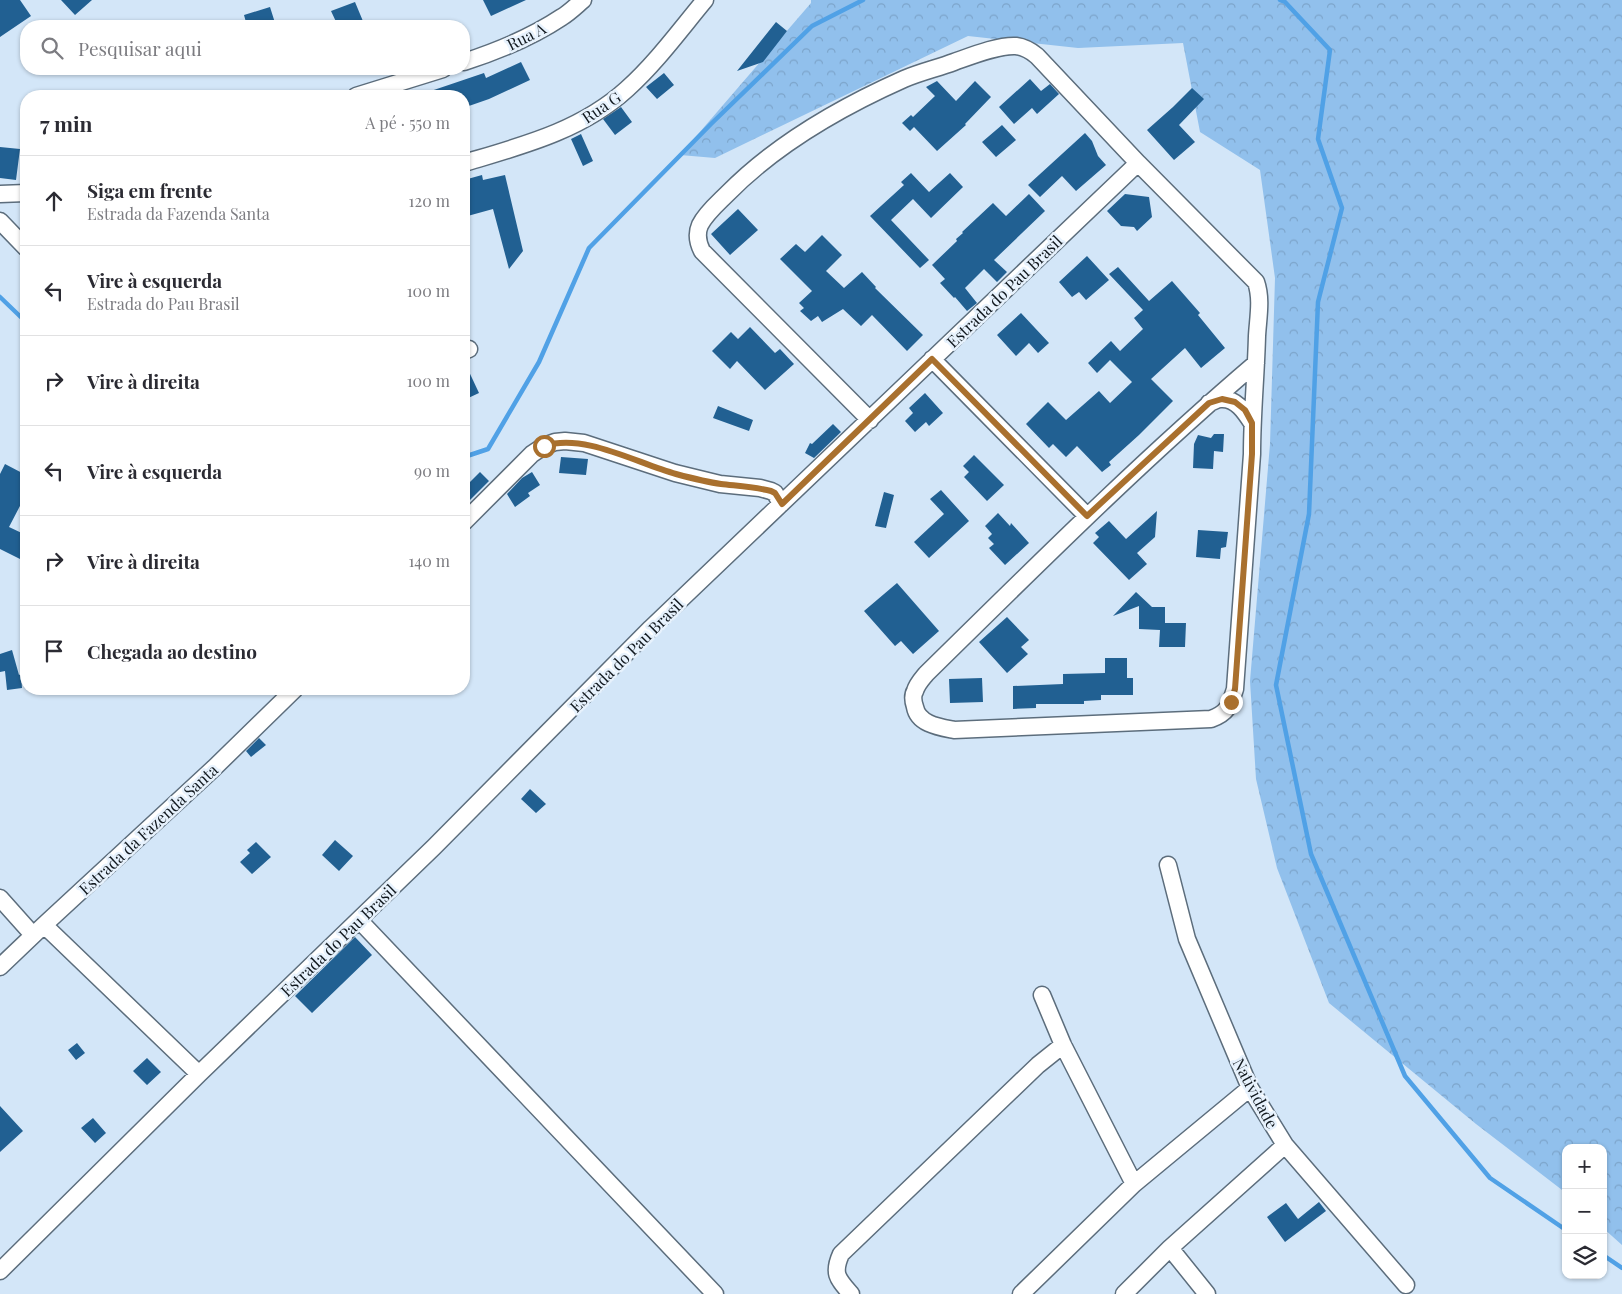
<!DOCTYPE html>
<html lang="pt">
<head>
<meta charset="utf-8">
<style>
  body { margin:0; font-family:"Playfair Display",serif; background:#f7f7f7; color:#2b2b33 }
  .controls { position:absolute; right:15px; bottom:15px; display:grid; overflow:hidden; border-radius:10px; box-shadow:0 1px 4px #0004 }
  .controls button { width:45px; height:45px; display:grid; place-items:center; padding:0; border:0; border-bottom:1px solid #e1e1e2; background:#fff; color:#2b2b33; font:25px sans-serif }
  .stop { position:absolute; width:15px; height:15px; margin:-11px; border:4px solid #a9702e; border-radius:50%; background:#fff }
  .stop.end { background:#a9702e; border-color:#fff; box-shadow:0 1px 5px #0008 }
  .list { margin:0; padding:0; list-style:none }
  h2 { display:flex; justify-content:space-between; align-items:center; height:65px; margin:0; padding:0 20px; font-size:21px }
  h2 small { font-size:16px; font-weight:400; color:#7c7c81 }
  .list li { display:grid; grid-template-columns:32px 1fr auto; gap:15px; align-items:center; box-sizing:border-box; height:90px; padding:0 20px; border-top:1px solid #e1e1e2 }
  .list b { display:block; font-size:19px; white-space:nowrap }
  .list p { margin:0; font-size:16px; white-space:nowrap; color:#7c7c81 }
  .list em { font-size:16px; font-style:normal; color:#7c7c81 }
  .icon { flex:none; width:28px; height:28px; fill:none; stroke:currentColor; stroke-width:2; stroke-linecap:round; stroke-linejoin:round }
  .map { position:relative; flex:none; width:1622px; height:1294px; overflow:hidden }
  .search { position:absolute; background:#fff; box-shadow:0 1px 4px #0004; left:20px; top:20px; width:450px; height:55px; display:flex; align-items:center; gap:12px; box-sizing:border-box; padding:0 18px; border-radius:20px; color:#7c7c81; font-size:19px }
  .panel { position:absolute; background:#fff; box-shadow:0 1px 4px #0004; left:20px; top:90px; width:450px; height:605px; border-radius:20px }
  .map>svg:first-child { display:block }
  .forest { fill:url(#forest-crowns) }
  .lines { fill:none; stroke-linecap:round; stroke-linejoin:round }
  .stream { stroke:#50a1e6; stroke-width:4.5 }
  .building { fill:#216092 }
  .street-casing { stroke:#5c6d7c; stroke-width:19 }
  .street { stroke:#fff; stroke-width:16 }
  .route { stroke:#a9702e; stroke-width:6 }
  .labels { text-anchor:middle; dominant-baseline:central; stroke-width:5; stroke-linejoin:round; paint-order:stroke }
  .street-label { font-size:16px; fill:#11181e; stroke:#e7f2fd }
</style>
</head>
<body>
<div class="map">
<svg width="1622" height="1294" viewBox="0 0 1622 1294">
  <defs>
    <pattern id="forest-crowns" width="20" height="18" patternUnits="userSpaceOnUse" patternTransform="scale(1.25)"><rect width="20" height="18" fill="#91c0ec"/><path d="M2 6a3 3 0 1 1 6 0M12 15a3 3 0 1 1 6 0" fill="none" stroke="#7ca4ca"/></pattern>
  </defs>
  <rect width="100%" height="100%" fill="#d3e6f8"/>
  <path class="forest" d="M 811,0 L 1622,0 L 1622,1245 L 1603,1228 L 1603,1148 L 1566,1148 L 1566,1193 L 1476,1124 L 1329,1003 L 1277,868 L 1256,779 L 1250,681 L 1270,444 L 1275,278 L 1260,170 L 1200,132 L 1183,43 L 1078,48 L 968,36 L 715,158 L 680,155 L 811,3 Z"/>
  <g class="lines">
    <path class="stream" d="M 1280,0 L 1285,2 L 1330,50 L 1318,139 L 1342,208 L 1318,302 L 1309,514 L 1276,685 L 1311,854 L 1405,1076 L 1490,1178 L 1566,1230
      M 0,297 L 26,322
      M 464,457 L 488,449 L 539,362 L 589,248 L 711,124 L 812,26 L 863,0
      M 1603,1255 L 1622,1268"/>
  </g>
  <path class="building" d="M 0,0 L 20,0 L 31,16 L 0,37 Z
    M 61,0 L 92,0 L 75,15 Z
    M 483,0 L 526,0 L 491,16 Z
    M 355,2 L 365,26 L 338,26 L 331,11 Z
    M 270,7 L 276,26 L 247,26 L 244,15 Z
    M 776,22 L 787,31 L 763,62 L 737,71 Z
    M 521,62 L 530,80 L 489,99 L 466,107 L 464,96 L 423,96 L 422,94 L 484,73 L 486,78 Z
    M 664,73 L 674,85 L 657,99 L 646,87 Z
    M 1030,79 L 1041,91 L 1050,84 L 1059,94 L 1037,114 L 1032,108 L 1014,124 L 999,107 Z
    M 937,81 L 956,101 L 975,81 L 991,97 L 965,124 L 966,125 L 937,151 L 914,127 L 910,131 L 902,123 L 911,115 L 913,117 L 935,96 L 926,87 Z
    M 1192,88 L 1204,99 L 1179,125 L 1195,142 L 1174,160 L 1147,130 L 1173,107 Z
    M 621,107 L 632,122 L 615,135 L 603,119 Z
    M 1002,125 L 1016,140 L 996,157 L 982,142 Z
    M 1085,133 L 1092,141 L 1098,156 L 1106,165 L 1076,191 L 1062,176 L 1040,197 L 1028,185 Z
    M 581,134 L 593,161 L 583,166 L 571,139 Z
    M 0,147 L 20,149 L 16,180 L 0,178 Z
    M 911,173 L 929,192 L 950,173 L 963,187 L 931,218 L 913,199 L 891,220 L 929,260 L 920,268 L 870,216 L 904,185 L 901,182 Z
    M 482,175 L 483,180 L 505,175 L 523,251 L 509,269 L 493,209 L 464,217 L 464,180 Z
    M 1029,194 L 1045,211 L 994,260 L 1007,272 L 997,282 L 984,269 L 965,288 L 977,303 L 967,311 L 955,297 L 954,298 L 940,283 L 945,279 L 932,265 L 957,241 L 956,239 L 963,233 L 962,232 L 993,203 L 1006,216 Z
    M 1125,194 L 1149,197 L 1152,217 L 1137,231 L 1134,227 L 1121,226 L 1107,211 Z
    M 738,209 L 758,230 L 730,255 L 711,234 Z
    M 822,235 L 842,255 L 826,271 L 844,288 L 862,272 L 876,287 L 875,288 L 923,335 L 907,351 L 872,315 L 861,326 L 843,309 L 822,322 L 818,316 L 811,321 L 800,311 L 804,308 L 799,303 L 812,291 L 780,259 L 796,244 L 805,252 Z
    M 1087,256 L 1109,280 L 1086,300 L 1079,292 L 1072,297 L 1059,282 Z
    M 1118,267 L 1149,301 L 1172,281 L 1200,313 L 1198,315 L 1225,348 L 1201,368 L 1185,348 L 1151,379 L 1173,401 L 1139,435 L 1109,462 L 1111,465 L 1102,472 L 1077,446 L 1066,457 L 1053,444 L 1049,448 L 1026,424 L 1048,402 L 1066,420 L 1099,391 L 1110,403 L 1132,382 L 1110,360 L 1097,373 L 1088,363 L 1111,341 L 1120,351 L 1143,329 L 1134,318 L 1143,310 L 1109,274 Z
    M 1021,313 L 1049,343 L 1038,353 L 1029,343 L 1016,356 L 997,335 Z
    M 750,327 L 775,353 L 780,349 L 794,364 L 765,390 L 737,361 L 730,369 L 712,351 L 731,332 L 738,339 Z
    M 464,361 L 479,393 L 464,400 Z
    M 925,393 L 943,413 L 929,426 L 926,422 L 915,432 L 905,421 L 913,413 L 909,408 Z
    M 718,406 L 753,420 L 749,431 L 713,418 Z
    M 833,424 L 841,432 L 814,458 L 805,453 L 810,443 L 812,444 Z
    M 1214,434 L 1224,434 L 1223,452 L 1214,451 L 1213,469 L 1193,468 L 1194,444 L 1198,435 L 1211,438 Z
    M 974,455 L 1004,485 L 987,501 L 964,477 L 969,472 L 963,466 Z
    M 561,457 L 588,459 L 586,475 L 559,473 Z
    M 5,464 L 26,475 L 26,507 L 21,504 L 9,527 L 26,535 L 26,562 L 0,549 L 0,474 Z
    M 480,472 L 489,481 L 464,506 L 464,488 Z
    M 532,472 L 540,485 L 528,493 L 530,496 L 515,507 L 507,494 L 522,478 Z
    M 941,490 L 969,521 L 929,558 L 914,542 L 944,514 L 930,499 Z
    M 884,492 L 894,495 L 886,528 L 875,526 Z
    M 1157,511 L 1155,537 L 1137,553 L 1147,564 L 1129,580 L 1093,543 L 1099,537 L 1095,533 L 1109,521 L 1126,539 Z
    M 998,513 L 1010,526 L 1011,523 L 1029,543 L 1005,565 L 989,548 L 994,544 L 988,538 L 992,534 L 985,526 Z
    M 1198,530 L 1228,532 L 1226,547 L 1221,548 L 1220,559 L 1196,557 Z
    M 897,583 L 939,631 L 913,654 L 901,641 L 895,646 L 864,611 Z
    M 1136,592 L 1152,607 L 1165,607 L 1165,623 L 1186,623 L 1185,647 L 1159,647 L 1160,630 L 1139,629 L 1139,606 L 1113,616 Z
    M 1007,617 L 1029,640 L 1021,647 L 1028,654 L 1007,673 L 979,642 Z
    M 12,650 L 19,675 L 21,674 L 22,688 L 7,690 L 5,671 L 0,672 L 0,654 Z
    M 1105,658 L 1127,658 L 1127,678 L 1133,678 L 1133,695 L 1101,695 L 1101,700 L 1084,701 L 1084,704 L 1036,704 L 1036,708 L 1013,709 L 1013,686 L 1063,684 L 1063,674 L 1105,673 Z
    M 982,678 L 983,702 L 950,703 L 949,679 Z
    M 259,738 L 266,745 L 251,757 L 246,751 Z
    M 530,789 L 546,804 L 536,813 L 521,799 Z
    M 335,840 L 353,856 L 339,871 L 322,855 Z
    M 256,842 L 271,857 L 252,874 L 240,862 L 250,853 L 247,850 Z
    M 355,937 L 372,955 L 312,1013 L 295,996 Z
    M 77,1043 L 85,1053 L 76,1060 L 68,1050 Z
    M 147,1058 L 161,1072 L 147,1085 L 133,1071 Z
    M 0,1106 L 23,1131 L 0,1152 Z
    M 93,1118 L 106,1133 L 95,1143 L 81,1128 Z
    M 1319,1202 L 1326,1211 L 1285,1242 L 1267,1217 L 1286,1203 L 1298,1219 Z"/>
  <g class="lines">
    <g class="street-casing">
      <path id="street" d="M 464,62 C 498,51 532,37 562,17 C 569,13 576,6 583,0
        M 356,96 L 443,69
        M 464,163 C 521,146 581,131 627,89 C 656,63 680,30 705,0
        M 0,194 L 26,193
        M 0,221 L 26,248
        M 464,351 L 469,349
        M 932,359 L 1087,516
        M 1209,403 C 1213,402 1217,399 1221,399 C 1236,398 1245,412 1252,423
        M 870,420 L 702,251 C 698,243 696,234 700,225 C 706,213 718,203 727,194 C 776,144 841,107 904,79 C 920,72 938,68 954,62 C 971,56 998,45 1016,46 C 1024,47 1031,51 1037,56 L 1138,163
        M 464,522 L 532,454 L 544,446 L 555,442 L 565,441 L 584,443 L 675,473 L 720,484 L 760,488 L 771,491 L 775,493 L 781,504
        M 1168,865 L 1187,939 L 1250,1088 L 1285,1145 L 1406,1285
        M 0,898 L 33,935
        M 359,920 L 715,1294
        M 44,925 L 199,1074
        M 0,967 L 44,925 L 214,768 L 295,689
        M 1042,995 L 1063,1045 L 1134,1184
        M 1170,1248 L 1207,1294
        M 0,1271 L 199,1074 L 434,847 L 651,628 L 1138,163 L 1256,282 C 1262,299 1258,318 1257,336 C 1256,375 1252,414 1252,454 L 1235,689 C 1230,705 1228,713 1211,719 L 954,730 C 939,727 918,724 915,707 C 913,701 912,696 915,691 C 917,684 922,679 926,674 C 1034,568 1141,461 1256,363
        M 851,1294 C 838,1279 832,1274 841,1254 L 1038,1065 L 1063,1045
        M 1021,1294 L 1134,1184 L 1250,1088
        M 1124,1294 L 1170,1248 L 1285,1145"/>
    </g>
    <use href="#street" class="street"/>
  </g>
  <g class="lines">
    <path class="route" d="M 544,446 C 585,433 636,463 676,474 C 691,478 706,482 721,484 C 738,486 755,487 771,491 L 775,493 L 782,504 L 932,359 L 1087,516 L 1209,403 L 1222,399 L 1235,402 L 1245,410 L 1252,423 L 1252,454 L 1235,689 L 1231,702"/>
  </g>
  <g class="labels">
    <g class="street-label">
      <text transform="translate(526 36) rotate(-27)">Rua A</text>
      <text transform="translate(601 107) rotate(-34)">Rua G</text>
      <text transform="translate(1004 291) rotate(-44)">Estrada do Pau Brasil</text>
      <text transform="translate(626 655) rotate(-45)">Estrada do Pau Brasil</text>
      <text transform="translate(148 829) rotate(-43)">Estrada da Fazenda Santa</text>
      <text transform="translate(338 940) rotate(-44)">Estrada do Pau Brasil</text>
      <text transform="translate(1256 1093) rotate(62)">Natividade</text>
    </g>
  </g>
</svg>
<div class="controls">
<button>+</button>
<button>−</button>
<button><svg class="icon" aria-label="layers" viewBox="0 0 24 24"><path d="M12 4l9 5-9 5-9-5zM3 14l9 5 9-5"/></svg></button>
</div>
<div class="stop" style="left:544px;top:446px"></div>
<div class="stop end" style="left:1231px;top:702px"></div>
<div class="search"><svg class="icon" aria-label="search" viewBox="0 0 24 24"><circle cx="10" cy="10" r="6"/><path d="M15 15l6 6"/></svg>Pesquisar aqui</div>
<section class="panel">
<h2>7 min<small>A pé · 550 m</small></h2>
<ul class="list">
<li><svg class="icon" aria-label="ahead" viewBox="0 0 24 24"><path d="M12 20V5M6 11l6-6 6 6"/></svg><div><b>Siga em frente</b><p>Estrada da Fazenda Santa</p></div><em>120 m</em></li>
<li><svg class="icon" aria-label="left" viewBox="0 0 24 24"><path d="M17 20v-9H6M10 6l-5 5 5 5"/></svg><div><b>Vire à esquerda</b><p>Estrada do Pau Brasil</p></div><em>100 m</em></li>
<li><svg class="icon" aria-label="right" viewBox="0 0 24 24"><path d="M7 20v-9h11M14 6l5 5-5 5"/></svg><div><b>Vire à direita</b></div><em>100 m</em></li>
<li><svg class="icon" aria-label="left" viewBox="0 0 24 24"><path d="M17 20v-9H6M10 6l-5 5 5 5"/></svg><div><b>Vire à esquerda</b></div><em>90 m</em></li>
<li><svg class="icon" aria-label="right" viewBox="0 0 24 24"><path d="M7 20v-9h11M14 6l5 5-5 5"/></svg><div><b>Vire à direita</b></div><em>140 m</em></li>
<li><svg class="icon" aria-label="arrive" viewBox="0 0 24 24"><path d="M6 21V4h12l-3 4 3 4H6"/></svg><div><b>Chegada ao destino</b></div></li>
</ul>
</section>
</div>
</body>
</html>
